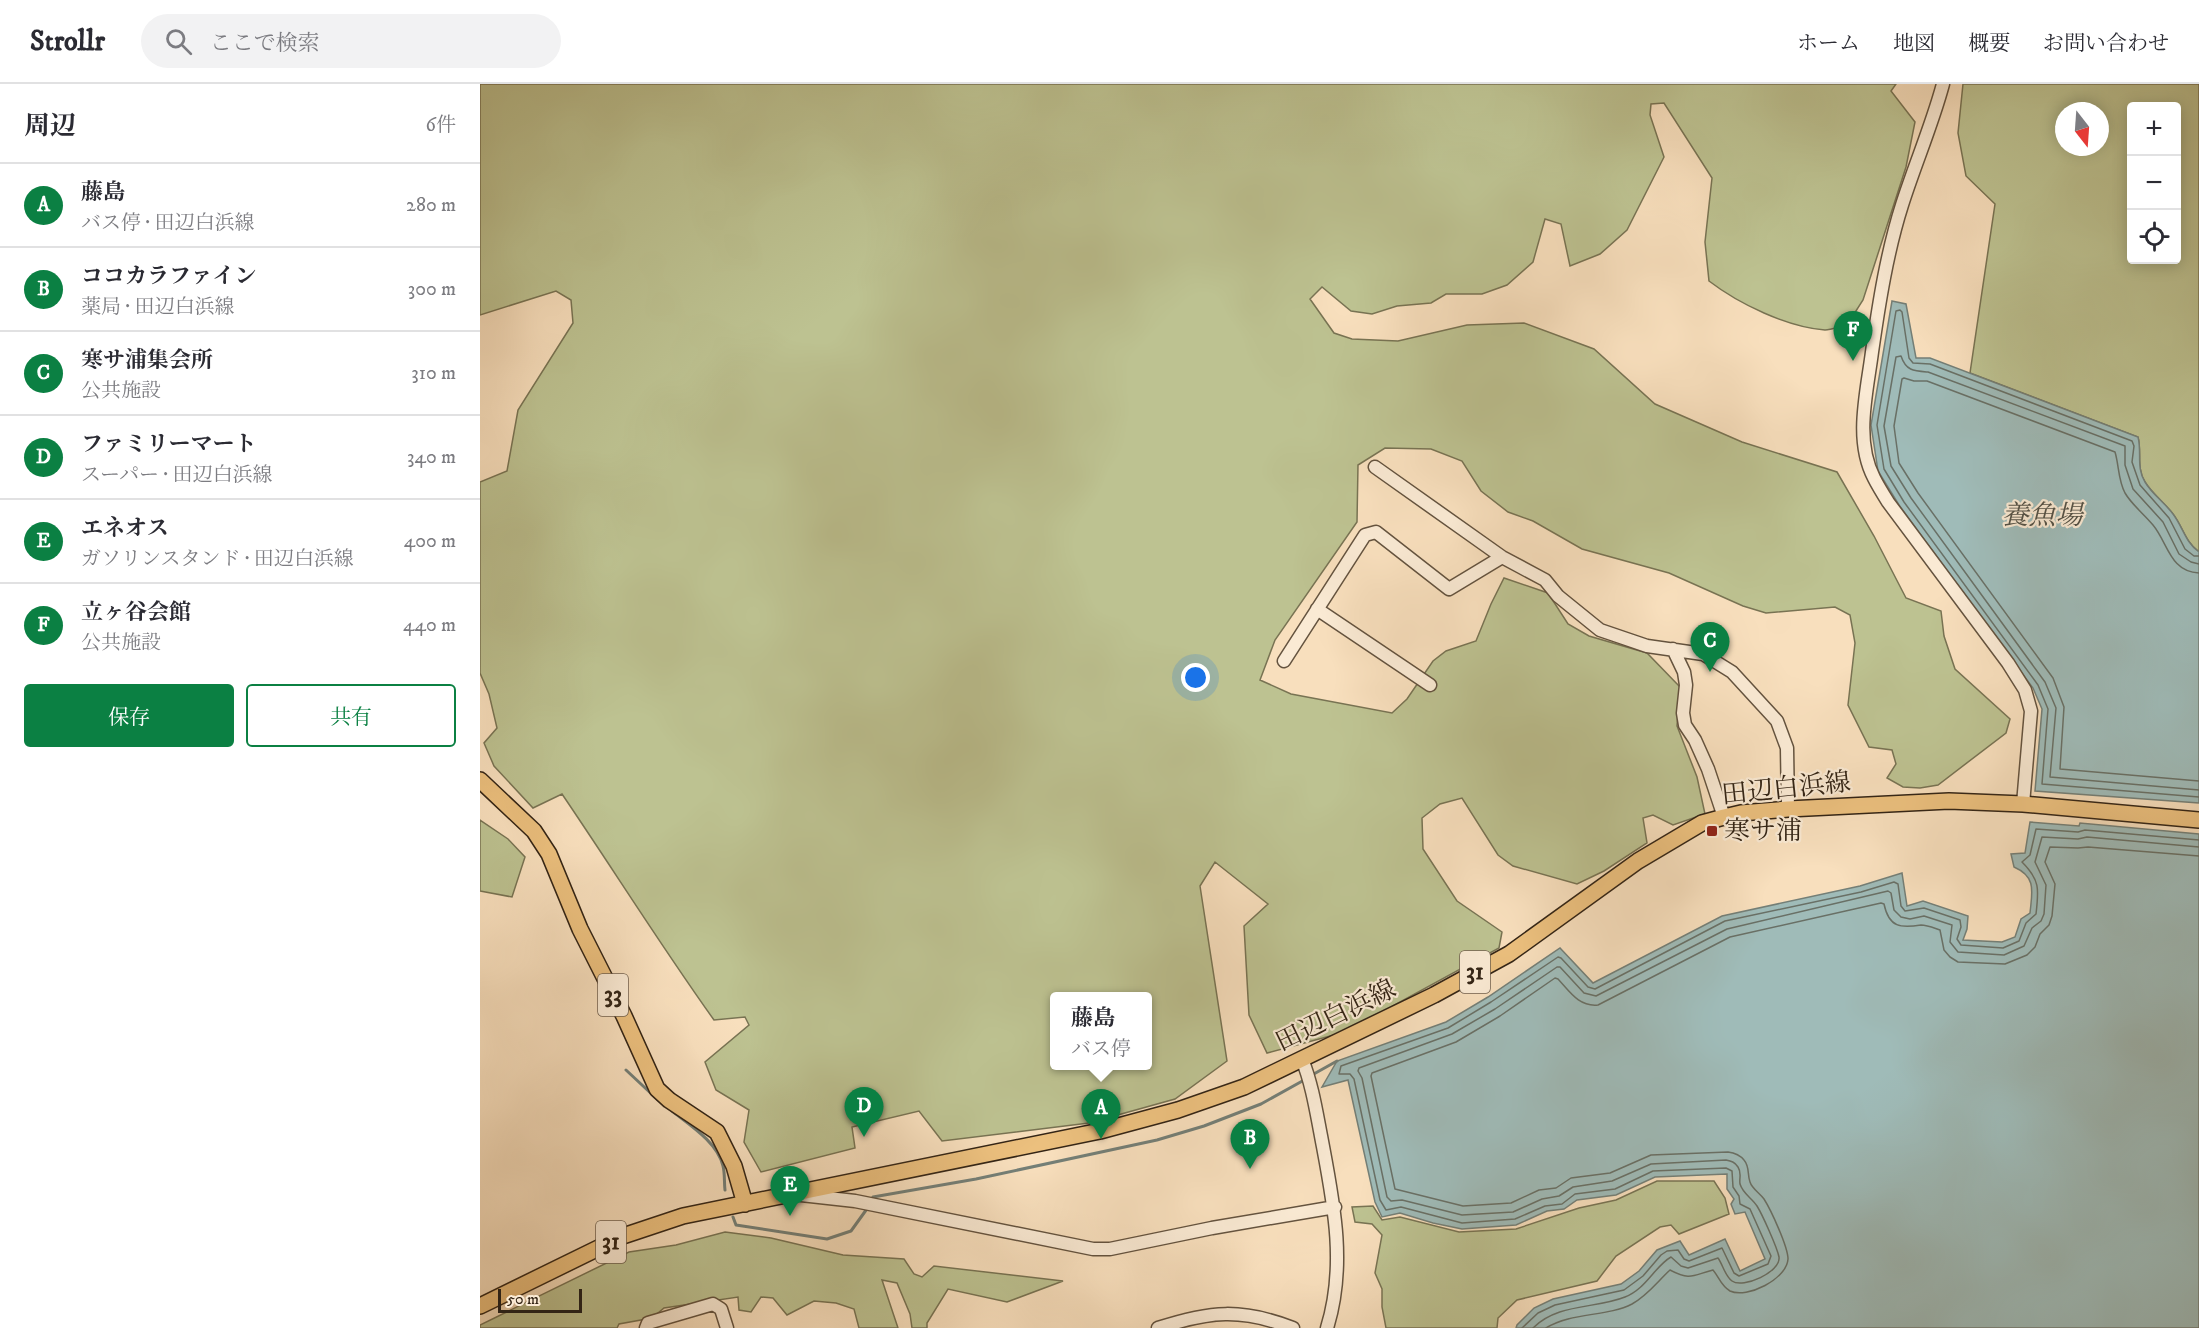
<!DOCTYPE html>
<html lang="ja">
<head>
<meta charset="utf-8">
<style>
  body { margin:0; font-family:"IM FELL DW Pica","Noto Serif JP",serif; background:#f2f2f3; color:#2b2b33 }
  .controls { position:absolute; right:18px; top:18px; display:grid; overflow:hidden; border-radius:6px; box-shadow:0 3px 15px #0003 }
  .controls button { width:54px; height:54px; display:grid; place-items:center; padding:0; border:0; border-bottom:2px solid #e1e1e2; background:#fff; color:#2b2b33; font:30px sans-serif }
  .compass { position:absolute; left:1575px; top:18px; width:54px; height:54px; border-radius:50%; background:#fff; box-shadow:0 3px 15px #0003; rotate:163deg }
  .scale { position:absolute; left:18px; bottom:15px; width:84px; box-sizing:border-box; padding-left:6px; border:3px solid #332415; border-top:0; font-size:16px; line-height:21px; white-space:nowrap; color:#332415; -webkit-text-stroke:4px #faead4; paint-order:stroke }
  .you { position:absolute; left:716px; top:594px; width:21px; height:21px; margin:-15px; border:4px solid #fff; border-radius:50%; background:#1a73e8; box-shadow:0 0 0 9px #1a73e833 }
  .badge { display:grid; place-items:center; width:39px; height:39px; border-radius:50%; background:#0b8043; color:#fff; font-size:20px; font-weight:700 }
  .pin { position:absolute; translate:-50% -50px; filter:drop-shadow(0 2px 3px #0008) }
  .pin::after { content:''; position:absolute; top:32px; width:21px; height:18px; background:inherit; clip-path:polygon(0 0,100% 0,50% 100%) }
  .popup { position:absolute; left:570px; top:908px; width:102px; height:78px; box-sizing:border-box; display:grid; place-content:center; border-radius:6px; background:#fff; filter:drop-shadow(0 2px 4px #0005); font-size:20px; white-space:nowrap; color:#7c7c81 }
  .popup b { font-size:22px; color:#2b2b33 }
  .popup::after { content:''; position:absolute; left:50%; top:100%; margin-left:-12px; border:12px solid transparent; border-top-color:#fff }
  .list { margin:0; padding:0; list-style:none }
  h2 { display:flex; justify-content:space-between; align-items:center; height:78px; margin:0; padding:0 24px; font-size:26px }
  h2 small { font-size:20px; font-weight:400; color:#7c7c81 }
  .list li { display:grid; grid-template-columns:39px 1fr auto; gap:18px; align-items:center; box-sizing:border-box; height:84px; padding:0 24px; border-top:2px solid #e1e1e2 }
  .list b { display:block; font-size:22px; white-space:nowrap }
  .list p { margin:0; font-size:20px; white-space:nowrap; color:#7c7c81 }
  .list em { font-size:20px; font-style:normal; color:#7c7c81 }
  .actions { display:flex; gap:12px; padding:18px 24px }
  .actions a { flex:1; padding:14px 0; border:2px solid #0b8043; border-radius:6px; text-align:center; font-size:21px; color:#0b8043 }
  .actions .main { background:#0b8043; color:#fff }
  .icon { flex:none; width:33px; height:33px; fill:none; stroke:currentColor; stroke-width:2; stroke-linecap:round; stroke-linejoin:round }
  .map { position:relative; flex:none; width:1719px; height:1244px; overflow:hidden }
  header { display:flex; align-items:center; gap:36px; box-sizing:border-box; height:84px; padding:0 30px; background:#fff; border-bottom:2px solid #e1e1e2 }
  header strong { font-size:28px }
  nav { display:flex; gap:33px; margin-inline-start:auto; font-size:21px }
  .search { width:420px; height:54px; background:#f2f2f3; display:flex; align-items:center; gap:15px; box-sizing:border-box; padding:0 21px; border-radius:33px; color:#7c7c81; font-size:22px }
  main { display:flex }
  aside { flex:1; background:#fff }
  .map>svg:first-child { display:block }
  .green { fill:#bdc291; stroke:#787353; stroke-width:1.5; fill-rule:evenodd }
  .water { fill:#9fbbb8; stroke:#747f77; stroke-width:1.5 }
  .lines { fill:none; stroke-linecap:round; stroke-linejoin:round }
  .shore { stroke:#697066; stroke-width:1.5 }
  .stream { stroke:#747f77; stroke-width:3 }
  .minor-casing { stroke:#64533f; stroke-width:15 }
  .major-casing { stroke:#332415; stroke-width:18 }
  .minor { stroke:#faead4; stroke-width:12 }
  .major { stroke:#ecc07e; stroke-width:15 }
  .poi-dot { fill:#8f2418; stroke:#faead4; stroke-width:2 }
  .labels { text-anchor:middle; dominant-baseline:central; stroke-width:4.5; stroke-linejoin:round; paint-order:stroke }
  .shield { fill:#faead4; stroke:#6f5f4e; stroke-width:1.5 }
  .shield-label { font-size:24px; font-weight:bold; fill:#332415 }
  .street-label { font-size:26px; fill:#332415; stroke:#faead4 }
  .poi-label { font-size:26px; fill:#332415; stroke:#faead4; text-anchor:start }
  .water-label { font-size:27px; font-style:italic; fill:#535146; stroke:#faead4 }
</style>
</head>
<body>
<header>
<strong>Strollr</strong>
<div class="search"><svg class="icon" aria-label="search" viewBox="0 0 24 24"><circle cx="10" cy="10" r="6"/><path d="M15 15l6 6"/></svg>ここで検索</div>
<nav><a>ホーム</a><a>地図</a><a>概要</a><a>お問い合わせ</a></nav>
</header>
<main>
<aside>
<h2>周辺<small>6件</small></h2>
<ul class="list">
<li><span class="badge">A</span><div><b>藤島</b><p>バス停 · 田辺白浜線</p></div><em>280 m</em></li>
<li><span class="badge">B</span><div><b>ココカラファイン</b><p>薬局 · 田辺白浜線</p></div><em>300 m</em></li>
<li><span class="badge">C</span><div><b>寒サ浦集会所</b><p>公共施設</p></div><em>310 m</em></li>
<li><span class="badge">D</span><div><b>ファミリーマート</b><p>スーパー · 田辺白浜線</p></div><em>340 m</em></li>
<li><span class="badge">E</span><div><b>エネオス</b><p>ガソリンスタンド · 田辺白浜線</p></div><em>400 m</em></li>
<li><span class="badge">F</span><div><b>立ヶ谷会館</b><p>公共施設</p></div><em>440 m</em></li>
</ul>
<div class="actions"><a class="main">保存</a><a>共有</a></div>
</aside>
<div class="map">
<svg width="1719" height="1244" viewBox="0 0 1719 1244">
  <rect width="100%" height="100%" fill="#f8dfbd"/>
  <filter id="stains"><feTurbulence type="fractalNoise" baseFrequency=".00333" numOctaves="4"/><feColorMatrix values="0 0 0 0 .2 0 0 0 0 .09 0 0 0 0 .02 0 0 0 .5 -.17"/></filter>
  <radialGradient id="worn" r=".72"><stop offset=".6" stop-color="#630" stop-opacity="0"/><stop offset="1" stop-color="#630" stop-opacity=".3"/></radialGradient>
  <path class="green" d="M 0,0 L 1416,0 L 1411,7 L 1435,38 L 1426,83 L 1383,216 L 1367,241 C 1360,242 1352,246 1345,246 C 1307,243 1259,220 1229,197 L 1225,158 L 1232,94 L 1184,19 L 1171,20 L 1170,31 L 1184,73 L 1147,146 L 1120,170 L 1090,182 L 1081,140 L 1065,135 L 1053,178 L 1027,201 L 1002,210 L 966,210 L 951,219 L 917,222 L 892,230 L 871,227 L 842,203 L 830,215 L 854,249 L 872,255 L 918,257 L 987,241 L 1044,239 L 1114,265 L 1175,320 L 1262,358 L 1357,388 L 1394,452 L 1426,514 L 1461,527 L 1464,552 L 1475,585 L 1530,635 L 1526,649 L 1458,701 L 1440,704 L 1423,703 L 1407,694 L 1416,680 L 1412,666 L 1389,663 L 1368,621 L 1375,559 L 1370,531 L 1355,523 L 1286,529 L 1263,522 L 1189,489 L 1102,465 L 1053,437 L 1028,428 L 1001,407 L 982,377 L 951,365 L 905,364 L 878,381 L 877,438 L 795,556 L 780,596 L 811,610 L 912,629 L 927,615 L 953,577 L 966,567 L 996,557 L 1011,520 L 1024,494 L 1068,509 L 1088,540 L 1109,552 L 1167,569 L 1200,603 L 1197,642 L 1217,693 L 1225,730 L 1193,741 L 1173,731 L 1163,734 L 1167,759 L 1124,787 L 1097,800 L 1033,782 L 1018,771 L 982,714 L 960,720 L 942,734 L 943,765 L 977,817 L 1022,848 L 1019,864 L 865,948 L 787,969 L 769,931 L 764,842 L 788,820 L 735,778 L 720,802 L 747,977 L 695,1015 L 609,1039 L 462,1057 L 439,1027 L 372,1043 L 375,1064 L 281,1088 L 264,1058 L 269,1026 L 236,1006 L 225,978 L 269,941 L 265,933 L 234,936 C 181,862 133,785 82,710 L 53,724 L 14,682 L 4,659 L 17,644 L 9,610 L 0,589 L 0,398 L 27,387 L 38,326 L 93,239 L 91,216 L 76,207 L 0,231 ZM 574,912 L 668,912 L 668,982 L 574,982 Z
    M 1483,0 L 1719,0 L 1719,468 C 1705,458 1703,443 1693,430 C 1685,419 1672,410 1665,398 C 1656,384 1662,368 1658,353 L 1490,289 L 1515,120 L 1486,92 L 1478,49 ZM 1652,22 L 1696,22 L 1696,176 L 1652,176 ZM 1584,27 L 1620,27 L 1620,63 L 1584,63 Z
    M 0,736 L 28,755 L 45,773 L 32,813 L 0,807 Z
    M 1177,1097 L 1234,1097 L 1245,1114 L 1249,1130 L 1199,1150 L 1191,1141 L 1180,1143 L 1136,1172 L 1117,1197 L 1037,1216 L 1018,1234 L 1017,1244 L 906,1244 L 902,1223 L 902,1205 L 895,1189 L 902,1151 L 892,1140 L 875,1138 L 872,1123 L 893,1122 L 902,1136 L 920,1133 L 979,1148 L 1036,1145 L 1099,1124 L 1136,1116 Z
    M 245,1148 L 291,1154 L 363,1171 L 424,1175 L 434,1190 L 442,1193 L 454,1182 L 583,1197 L 527,1218 L 468,1205 L 447,1239 L 447,1244 L 432,1244 L 430,1230 L 417,1199 L 402,1196 L 418,1244 L 379,1244 L 374,1225 L 356,1219 L 334,1217 L 307,1231 L 293,1214 L 281,1213 L 271,1228 L 259,1226 L 258,1213 L 184,1224 L 172,1234 L 139,1240 L 137,1244 L 0,1244 L 0,1241 L 149,1168 L 196,1161 Z"/>
  <path class="water" d="M 1412,217 L 1426,220 L 1436,274 L 1450,274 L 1658,353 C 1662,368 1656,384 1665,398 C 1672,410 1685,419 1693,430 C 1703,443 1705,458 1719,468 L 1719,719 L 1555,707 L 1562,625 L 1553,604 L 1419,421 L 1398,387 L 1391,341 Z
    M 1550,738 L 1599,742 L 1600,739 L 1719,750 L 1719,1244 L 1036,1244 L 1037,1241 L 1054,1224 L 1073,1215 L 1141,1200 L 1159,1187 L 1177,1166 L 1200,1157 L 1209,1171 L 1245,1155 L 1260,1187 L 1285,1175 L 1265,1128 L 1255,1130 L 1251,1120 L 1254,1115 L 1247,1105 L 1247,1090 L 1175,1093 L 1136,1111 L 1097,1116 L 1084,1125 L 1067,1127 L 1036,1141 L 982,1145 L 953,1139 L 920,1129 L 902,1133 L 895,1118 L 868,996 L 842,1003 L 857,977 L 966,938 L 1008,913 L 1080,864 L 1113,899 L 1242,832 L 1380,802 L 1422,789 L 1427,822 L 1443,817 L 1488,832 L 1487,845 L 1483,856 L 1522,858 L 1535,853 L 1541,835 L 1550,829 C 1552,808 1557,793 1534,783 L 1531,770 L 1545,769 Z"/>
  <g class="lines">
    <path class="shore" d="M 1719,472 L 1714,472 L 1705,465 L 1689,434 L 1660,401 L 1652,378 L 1654,362 L 1652,357 L 1450,280 L 1433,279 L 1429,274 L 1422,228 L 1420,226 L 1416,227 L 1397,341 L 1404,385 L 1424,418 L 1558,601 L 1568,625 L 1562,700 L 1719,713
      M 1719,480 L 1711,478 L 1699,470 L 1683,438 L 1653,405 L 1645,381 L 1645,362 L 1448,288 C 1434,287 1426,287 1421,272 L 1416,273 L 1404,342 L 1411,382 L 1431,414 L 1565,598 L 1576,624 L 1570,693 L 1719,706
      M 1719,489 C 1690,488 1688,459 1673,441 C 1664,430 1652,421 1645,409 C 1638,396 1639,381 1635,368 L 1447,297 L 1434,297 L 1424,294 L 1422,295 L 1414,342 L 1419,379 L 1438,409 L 1573,594 L 1584,623 L 1580,685 L 1719,697
      M 1042,1244 L 1058,1229 L 1075,1221 L 1144,1206 L 1163,1192 L 1181,1171 L 1187,1167 L 1198,1166 L 1204,1175 L 1209,1177 L 1242,1164 L 1254,1189 L 1259,1192 L 1288,1180 L 1291,1172 L 1270,1125 L 1260,1120 L 1259,1112 L 1253,1103 L 1252,1087 L 1246,1084 L 1173,1087 L 1135,1105 L 1095,1110 L 1082,1120 L 1065,1122 L 1035,1135 L 982,1139 L 921,1123 L 906,1126 L 900,1116 L 874,995 L 870,990 L 859,990 L 861,982 L 968,944 L 1011,918 L 1078,873 L 1081,874 L 1108,903 L 1115,905 L 1245,837 L 1381,808 L 1414,798 L 1418,800 L 1421,822 L 1425,827 L 1444,824 L 1480,836 L 1481,843 L 1477,855 L 1481,861 L 1523,864 L 1539,857 L 1546,839 L 1556,830 C 1559,805 1560,796 1542,778 L 1550,771 L 1556,745 L 1598,748 L 1605,746 L 1719,756
      M 1053,1244 C 1078,1219 1115,1225 1145,1213 C 1166,1205 1175,1182 1191,1173 L 1201,1182 L 1208,1184 L 1238,1174 C 1243,1181 1245,1192 1252,1197 C 1263,1205 1301,1188 1299,1173 C 1297,1163 1282,1130 1277,1122 C 1272,1114 1263,1110 1260,1100 C 1259,1094 1262,1089 1258,1083 C 1255,1078 1251,1077 1246,1076 L 1171,1080 L 1132,1097 L 1093,1103 L 1079,1112 L 1062,1115 L 1033,1128 L 982,1131 L 922,1116 L 911,1117 L 907,1113 L 882,994 L 878,987 L 879,984 L 972,950 L 1015,925 L 1077,883 L 1080,883 L 1104,909 L 1116,912 L 1247,845 L 1408,807 L 1411,809 L 1414,826 L 1421,833 L 1430,835 L 1444,832 L 1472,841 L 1470,858 L 1478,868 L 1524,871 L 1544,862 L 1552,844 L 1561,837 L 1564,830 L 1566,801 L 1555,778 L 1562,753 L 1598,755 L 1607,753 L 1719,763
      M 1066,1244 C 1091,1228 1127,1233 1152,1220 C 1168,1211 1177,1198 1190,1186 C 1211,1197 1213,1191 1233,1186 C 1239,1193 1241,1202 1250,1207 C 1267,1215 1307,1195 1308,1175 C 1308,1163 1291,1126 1284,1115 C 1280,1109 1272,1105 1270,1098 C 1267,1090 1270,1083 1264,1076 C 1260,1071 1255,1069 1248,1068 L 1171,1071 L 1130,1089 L 1091,1094 L 1076,1104 L 1059,1106 L 1031,1119 L 983,1122 L 915,1105 L 891,992 L 892,989 L 976,958 L 1020,932 L 1075,894 L 1078,895 C 1090,908 1099,923 1118,921 L 1250,853 L 1401,819 L 1404,820 C 1409,844 1421,844 1441,841 C 1447,841 1454,844 1460,846 L 1464,866 L 1470,873 L 1478,878 L 1525,880 L 1547,871 L 1555,863 L 1560,850 L 1569,841 L 1572,832 L 1575,800 L 1565,778 L 1570,763 L 1598,764 L 1608,763 L 1719,772"/>
    <path class="stream" d="M 146,986 L 178,1016
      M 832,991 L 857,977
      M 192,1027 C 210,1041 238,1059 243,1082 C 245,1089 244,1098 245,1106
      M 391,1117 L 393,1113 L 496,1095 L 677,1056 L 724,1042 L 781,1020 L 826,995
      M 253,1133 L 256,1141 L 347,1155 L 371,1147 L 389,1122"/>
    <g class="minor-casing">
      <path id="minor" d="M 1463,0 C 1452,41 1435,80 1422,121 C 1407,168 1399,219 1392,268 C 1387,308 1374,356 1394,394 C 1398,402 1403,410 1408,418 L 1528,579 L 1545,606 L 1551,627 L 1543,720
        M 895,383 L 1022,473 L 1065,496 L 1078,512 L 1120,546 L 1167,562 L 1223,570 L 1252,588 L 1297,637 L 1307,664 L 1308,725
        M 837,525 L 950,601
        M 1193,565 L 1204,588 L 1206,601 L 1203,629 L 1205,641 L 1215,656 L 1228,685 L 1244,733
        M 804,577 L 885,451 L 896,448 L 969,505 L 1022,473
        M 822,975 C 832,1000 836,1026 841,1052 C 853,1116 867,1180 847,1244
        M 321,1111 L 375,1117 L 613,1165 L 630,1165 L 732,1144 L 855,1123
        M 166,1244 L 168,1239 L 233,1220 L 241,1225 L 247,1244
        M 678,1244 C 730,1227 761,1224 813,1244"/>
    </g>
    <g class="major-casing">
      <path id="major" d="M 0,696 L 54,747 L 69,770 L 100,845 L 144,932 L 177,1005 L 189,1016 L 237,1048 L 254,1082 L 265,1120
        M 0,1222 L 143,1152 L 203,1132 L 620,1047 L 698,1026 L 764,1003 L 954,911 L 1029,870 L 1158,777 L 1222,739 L 1244,733 L 1261,729 L 1308,725 L 1469,717 L 1543,720 L 1719,736"/>
    </g>
    <use href="#minor" class="minor"/>
    <use href="#major" class="major"/>
  </g>
  <rect class="poi-dot" x="1226" y="741" width="12" height="12" rx="3"/>
  <g class="labels">
    <g class="shield">
      <rect x="980" y="867" width="30" height="42" rx="4.5"/>
      <rect x="118" y="890" width="30" height="42" rx="4.5"/>
      <rect x="116" y="1137" width="30" height="42" rx="4.5"/>
    </g>
    <g class="shield-label">
      <text x="995" y="888">31</text>
      <text x="133" y="911">33</text>
      <text x="131" y="1158">31</text>
    </g>
    <g class="street-label">
      <text transform="translate(1306 705) rotate(-6)">田辺白浜線</text>
      <text transform="translate(856 932) rotate(-26)">田辺白浜線</text>
    </g>
    <g class="poi-label">
      <text x="1244" y="747">寒サ浦</text>
    </g>
    <g class="water-label">
      <text x="1562" y="432">養魚場</text>
    </g>
  </g>
  <rect width="100%" height="100%" filter="url(#stains)"/>
  <rect width="100%" height="100%" fill="url(#worn)"/>
</svg>
<div class="controls">
<button>+</button>
<button>−</button>
<button><svg class="icon" aria-label="locate" viewBox="0 0 24 24"><circle cx="12" cy="12" r="6"/><path d="M12 2v4M12 18v4M2 12h4M18 12h4"/></svg></button>
</div>
<svg class="compass" viewBox="-18 -18 36 36"><path d="M0-13l5 13h-10z" fill="#e53935"/><path d="M0 13l5-13h-10z" fill="#7c7c81"/></svg>
<div class="scale">50 m</div>
<div class="you"></div>
<div class="pin badge" style="left:621px;top:1055px">A</div>
<div class="popup"><b>藤島</b>バス停</div>
<div class="pin badge" style="left:770px;top:1085px">B</div>
<div class="pin badge" style="left:1230px;top:588px">C</div>
<div class="pin badge" style="left:384px;top:1053px">D</div>
<div class="pin badge" style="left:310px;top:1132px">E</div>
<div class="pin badge" style="left:1373px;top:277px">F</div>
</div>
</main>
</body>
</html>
